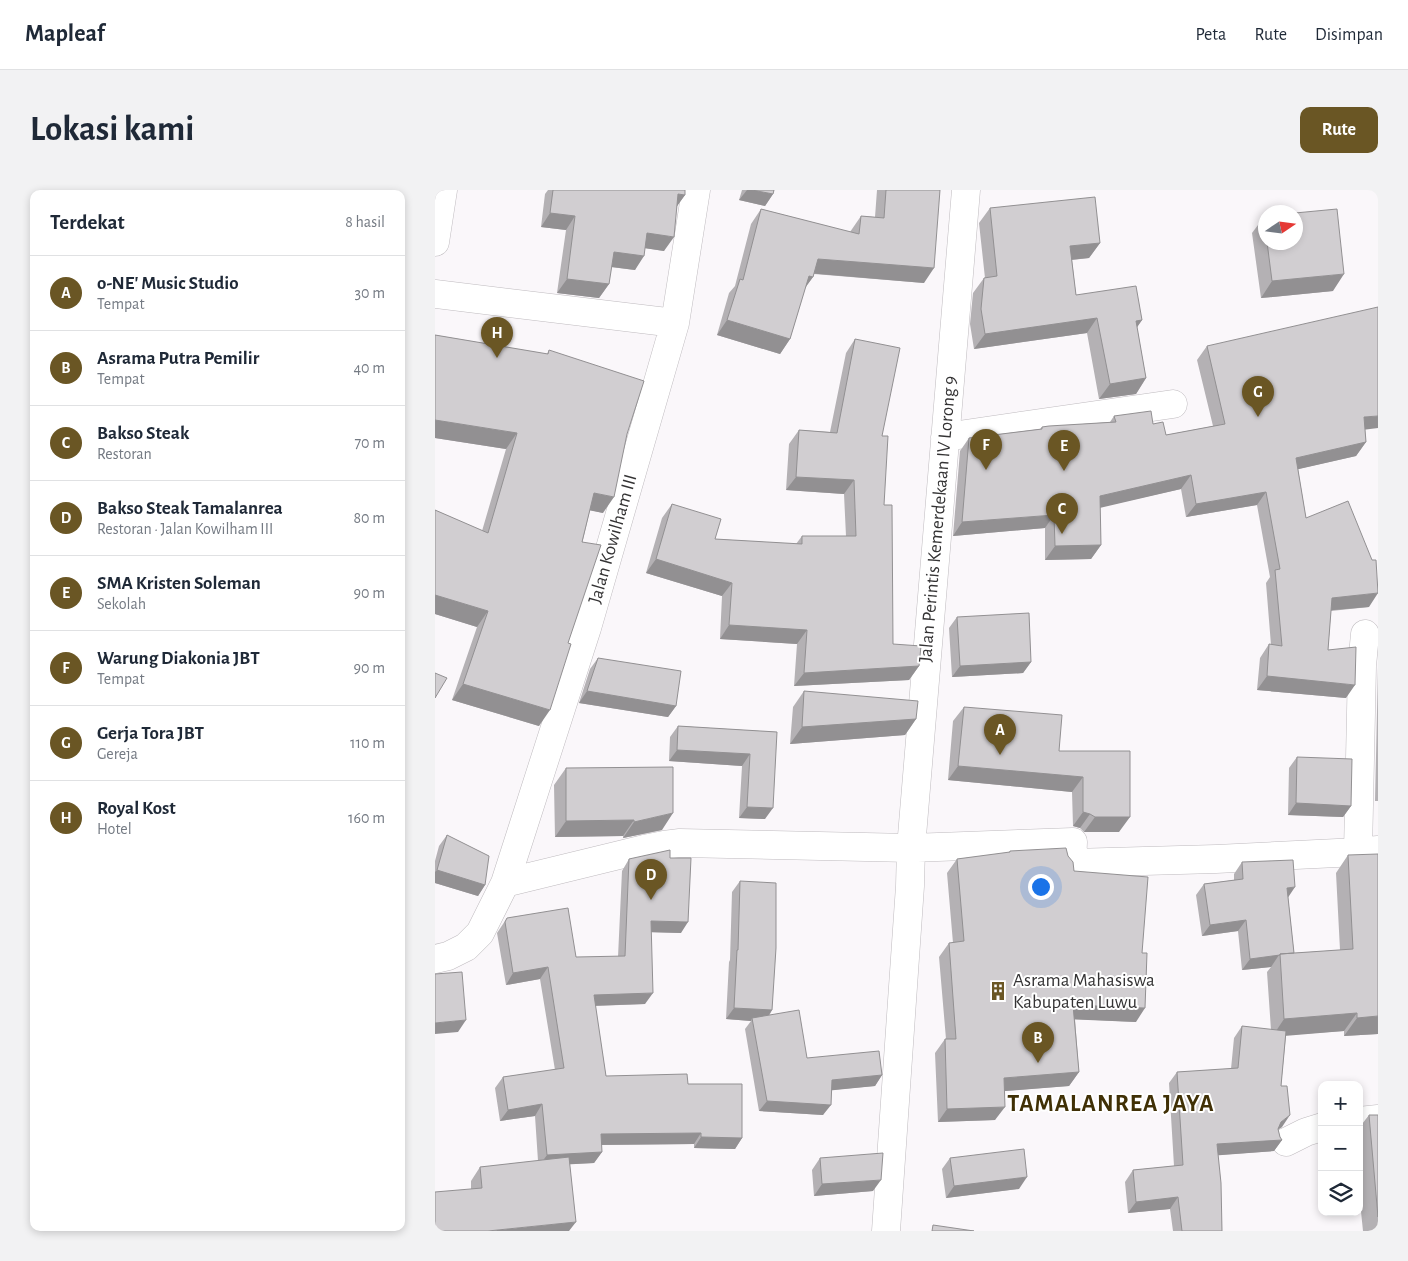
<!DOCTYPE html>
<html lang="id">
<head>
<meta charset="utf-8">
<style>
  body { margin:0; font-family:"Alegreya Sans",sans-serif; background:#f2f2f3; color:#1f2937 }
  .controls { position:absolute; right:15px; bottom:15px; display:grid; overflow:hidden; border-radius:10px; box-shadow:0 2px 8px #0003 }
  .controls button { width:45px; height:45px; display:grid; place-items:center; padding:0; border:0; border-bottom:1px solid #e0e1e3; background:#fff; color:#1f2937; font:25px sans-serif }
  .compass { position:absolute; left:823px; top:15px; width:45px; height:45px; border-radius:50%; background:#fff; box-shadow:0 2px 8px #0003; rotate:77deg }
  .you { position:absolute; left:605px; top:696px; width:18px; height:18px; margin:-12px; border:4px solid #fff; border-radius:50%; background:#1a73e8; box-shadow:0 0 0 8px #1a73e833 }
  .badge { display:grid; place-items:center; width:32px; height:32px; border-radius:50%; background:#6a5624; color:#fff; font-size:16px; font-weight:700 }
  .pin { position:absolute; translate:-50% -41px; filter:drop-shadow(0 1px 2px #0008) }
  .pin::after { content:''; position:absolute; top:26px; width:18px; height:15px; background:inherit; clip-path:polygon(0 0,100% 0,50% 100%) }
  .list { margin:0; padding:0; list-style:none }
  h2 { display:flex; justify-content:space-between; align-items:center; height:65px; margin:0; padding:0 20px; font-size:21px }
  h2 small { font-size:16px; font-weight:400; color:#747a83 }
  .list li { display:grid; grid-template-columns:32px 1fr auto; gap:15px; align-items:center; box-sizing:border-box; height:75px; padding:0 20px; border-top:1px solid #e0e1e3 }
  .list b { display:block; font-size:19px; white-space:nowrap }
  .list p { margin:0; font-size:16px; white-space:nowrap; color:#747a83 }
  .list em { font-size:16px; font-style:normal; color:#747a83 }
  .icon { flex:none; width:28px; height:28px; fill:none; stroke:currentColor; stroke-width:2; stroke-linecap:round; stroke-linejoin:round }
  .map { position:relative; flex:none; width:943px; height:1041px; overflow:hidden; border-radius:10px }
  header { display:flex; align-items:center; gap:30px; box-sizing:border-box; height:70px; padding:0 25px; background:#fff; border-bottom:1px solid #e0e1e3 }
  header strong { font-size:24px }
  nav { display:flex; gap:28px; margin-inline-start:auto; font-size:18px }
  .intro { display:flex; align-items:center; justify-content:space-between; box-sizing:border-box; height:120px; padding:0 30px }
  h1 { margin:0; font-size:35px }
  .button { padding:12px 22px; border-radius:10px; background:#6a5624; color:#fff; font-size:18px; font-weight:700 }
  main { display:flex; gap:30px; padding:0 30px }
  aside { flex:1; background:#fff; border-radius:10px; box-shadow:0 2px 8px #0003 }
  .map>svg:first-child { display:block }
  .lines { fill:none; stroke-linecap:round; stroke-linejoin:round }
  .minor-casing { stroke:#bfbbbf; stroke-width:29 }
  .minor { stroke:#fff; stroke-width:28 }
  .wall { fill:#b4b1b4 }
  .shaded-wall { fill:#929092 }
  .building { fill:#d1ced1; stroke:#929092 }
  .labels { text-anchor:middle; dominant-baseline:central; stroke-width:4; stroke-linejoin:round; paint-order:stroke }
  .street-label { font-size:19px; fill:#343334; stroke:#fff }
  .poi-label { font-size:19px; fill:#343334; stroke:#fff; text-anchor:start }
  .district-label { font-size:24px; font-weight:bold; letter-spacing:1px; fill:#403006; stroke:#fff }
</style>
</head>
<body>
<header>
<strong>Mapleaf</strong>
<nav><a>Peta</a><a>Rute</a><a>Disimpan</a></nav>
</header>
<div class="intro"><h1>Lokasi kami</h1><a class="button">Rute</a></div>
<main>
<aside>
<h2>Terdekat<small>8 hasil</small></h2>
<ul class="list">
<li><span class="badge">A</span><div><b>o-NE' Music Studio</b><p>Tempat</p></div><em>30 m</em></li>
<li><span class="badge">B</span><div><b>Asrama Putra Pemilir</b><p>Tempat</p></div><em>40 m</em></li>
<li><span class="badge">C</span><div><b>Bakso Steak</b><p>Restoran</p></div><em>70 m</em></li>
<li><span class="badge">D</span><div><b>Bakso Steak Tamalanrea</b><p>Restoran · Jalan Kowilham III</p></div><em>80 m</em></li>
<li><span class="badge">E</span><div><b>SMA Kristen Soleman</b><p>Sekolah</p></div><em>90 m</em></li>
<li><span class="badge">F</span><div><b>Warung Diakonia JBT</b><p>Tempat</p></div><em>90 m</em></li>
<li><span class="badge">G</span><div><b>Gerja Tora JBT</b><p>Gereja</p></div><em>110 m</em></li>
<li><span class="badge">H</span><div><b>Royal Kost</b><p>Hotel</p></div><em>160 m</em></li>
</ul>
</aside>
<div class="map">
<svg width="943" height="1041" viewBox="0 0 943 1041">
  <rect width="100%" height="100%" fill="#faf7fa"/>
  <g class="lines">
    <g class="minor-casing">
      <path id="minor" d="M 0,52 L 8,0
        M 0,104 L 240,133
        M 510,247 L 738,214
        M 923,662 L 927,476 L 930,444
        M 70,693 L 209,659 L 229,655 L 245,653 L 476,658 L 638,652 L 637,673 L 781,669 L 923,662 L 943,660
        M 0,769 L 13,766 L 31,757 L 45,743 L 70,693 L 152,438 L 240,133 L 261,0
        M 924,931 L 943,929
        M 851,952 L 871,942 L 887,937
        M 451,1041 L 475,696 L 476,658 L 531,0"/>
    </g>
    <use href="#minor" class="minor"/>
  </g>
  <path class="wall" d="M 113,0 L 250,0 L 250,5 L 242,16 L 229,61 L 210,58 L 200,80 L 176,77 L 174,94 L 164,108 L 122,103 L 131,40 L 106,37 L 110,4 Z
    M 307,0 L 339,0 L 338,4 L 330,16 L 304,10 Z
    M 442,0 L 505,0 L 489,93 L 379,84 L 378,87 L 370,98 L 355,149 L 345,164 L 282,145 L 294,103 L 300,96 L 316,34 L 326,19 L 415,42 L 426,26 L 440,27 Z
    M 555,18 L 665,53 L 654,68 L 637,70 L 641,105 L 707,130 L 702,137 L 711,188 L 701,204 L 664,209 L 652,143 L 539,159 L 535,134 L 538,103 L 549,88 L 550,88 L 544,33 Z
    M 830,26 L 830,52 L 860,52 L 898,101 L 826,108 L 817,43 L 829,27 Z
    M 0,145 L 112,164 L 114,160 L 168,323 L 155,320 L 104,536 L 17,510 L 42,437 L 0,424 L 0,320 L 47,341 L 71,259 L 0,248 Z
    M 420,149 L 447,246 L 449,315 L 458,454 L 484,476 L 474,490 L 359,496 L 362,454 L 285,449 L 287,406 L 211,383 L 227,328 L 237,314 L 280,349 L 361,354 L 367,346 L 411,346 L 409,304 L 351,300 L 354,254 L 364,240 L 395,242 L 411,163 Z
    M 772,156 L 930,240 L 931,252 L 921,266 L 863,279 L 871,328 L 934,417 L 896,421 L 893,460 L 911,508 L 822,500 L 825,468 L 834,454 L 836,455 L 831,393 L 835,387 L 822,315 L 751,327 L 746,299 L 665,317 L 666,355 L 656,369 L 610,370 L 610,338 L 518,346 L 525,261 L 534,248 L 605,239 L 607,237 L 675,232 L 679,226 L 718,234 L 731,245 L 778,236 L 762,170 Z
    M 522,427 L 596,472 L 588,483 L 517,487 L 514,438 Z
    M 163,468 L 241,516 L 233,527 L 144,513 L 155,479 Z
    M 943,473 L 943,611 L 940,611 L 943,477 Z
    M 369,501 L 481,529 L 470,545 L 355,554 L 358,517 Z
    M 529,517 L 624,561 L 695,561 L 684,642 L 649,642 L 645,638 L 638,636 L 637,602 L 513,590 L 518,531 Z
    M 243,536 L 342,542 L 330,629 L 304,628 L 307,576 L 234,571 L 235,547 Z
    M 862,567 L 916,616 L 908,627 L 853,625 L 854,578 Z
    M 131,578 L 227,640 L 188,648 L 188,646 L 120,647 L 119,595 Z
    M 12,645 L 50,695 L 43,706 L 0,693 L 0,671 L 4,656 Z
    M 575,661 L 633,666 L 701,832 L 640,829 L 644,882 L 634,896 L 569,901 L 560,930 L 503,932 L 500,863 L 510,849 L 511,849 L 504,767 L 514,753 L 518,753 L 512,683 L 522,669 L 573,663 Z
    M 913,665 L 943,844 L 909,846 L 909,841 L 851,845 L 846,896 L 847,937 L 843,939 L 845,947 L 847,950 L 839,961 L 783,965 L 787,1041 L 738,1041 L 735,1019 L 693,1023 L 690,992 L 698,980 L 739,976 L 734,893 L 742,882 L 796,879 L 799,848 L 807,836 L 836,840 L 832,782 L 836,777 L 807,780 L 803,741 L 767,746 L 761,705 L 769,694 L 799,690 L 799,684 L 807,672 L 853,707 L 859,763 L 905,760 L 901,683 Z
    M 235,668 L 246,743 L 216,742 L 210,814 L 160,816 L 171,886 L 253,894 L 307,948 L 300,959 L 259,958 L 259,954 L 166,955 L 167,962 L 159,973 L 135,974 L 134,1041 L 36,999 L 36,991 L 45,977 L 103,971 L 100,926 L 65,931 L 60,898 L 68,887 L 120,880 L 105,789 L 71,795 L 62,743 L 72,728 L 141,767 L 183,767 L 187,681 L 194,669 Z
    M 305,691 L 337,820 L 334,826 L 372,868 L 447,885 L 440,896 L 396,900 L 388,925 L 324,921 L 310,839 L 316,831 L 291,829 L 294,772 L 295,770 L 297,702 Z
    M 934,925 L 943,925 L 943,1041 L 928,1041 L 924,1002 L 924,938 Z
    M 385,968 L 438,1001 L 379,1006 L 377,980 Z
    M 515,968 L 584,999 L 511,1008 L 507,979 Z"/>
  <path class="shaded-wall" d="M 312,0 L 317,0 L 338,4 L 330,16 L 304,10 Z
    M 243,4 L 250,5 L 240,19 Z
    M 115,23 L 140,26 L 131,40 L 106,37 Z
    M 212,43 L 239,47 L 229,61 L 202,57 Z
    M 665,53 L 654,68 L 624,71 L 635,56 Z
    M 179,62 L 209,66 L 200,80 L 169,76 Z
    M 383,69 L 499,78 L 489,93 L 372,83 Z
    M 909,84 L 898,101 L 826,108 L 837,91 Z
    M 374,86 L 378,87 L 367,102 Z
    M 132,89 L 174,94 L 164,108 L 122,103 Z
    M 662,128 L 652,143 L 539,159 L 550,144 Z
    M 292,130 L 355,149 L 345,164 L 282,145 Z
    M 707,130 L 696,146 L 701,131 Z
    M 711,188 L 701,204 L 664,209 L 675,194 Z
    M 943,226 L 943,238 L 919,241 L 929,227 Z
    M 0,230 L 82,243 L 71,259 L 0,248 Z
    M 931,252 L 921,266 L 851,282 L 861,268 Z
    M 756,285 L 746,299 L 656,320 L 665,306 Z
    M 361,287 L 419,290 L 409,304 L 351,300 Z
    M 831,302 L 822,315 L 751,327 L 761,314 Z
    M 159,303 L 179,307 L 168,323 L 148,319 Z
    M 619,325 L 610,338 L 518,346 L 527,332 Z
    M 666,355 L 656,369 L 610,370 L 620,356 Z
    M 221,369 L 297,393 L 287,406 L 211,383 Z
    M 943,403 L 934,417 L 887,421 L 897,408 Z
    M 0,405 L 53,421 L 42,437 L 0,424 Z
    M 294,435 L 372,440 L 362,454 L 285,449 Z
    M 596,472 L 588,483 L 517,487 L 525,476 Z
    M 484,476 L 474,490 L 359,496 L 369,483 Z
    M 832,486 L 920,495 L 911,508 L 822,500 Z
    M 28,494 L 115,520 L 104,536 L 17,510 Z
    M 152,501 L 241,516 L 233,527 L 144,513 Z
    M 481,529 L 470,545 L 355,554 L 367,537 Z
    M 242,560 L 315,564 L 307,576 L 234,571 Z
    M 523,576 L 648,587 L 637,602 L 513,590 Z
    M 861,613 L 916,616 L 908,627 L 853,625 Z
    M 312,617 L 338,618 L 330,629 L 304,628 Z
    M 648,622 L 655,624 L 645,638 L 638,636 Z
    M 238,623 L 227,640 L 188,648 L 199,632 Z
    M 660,627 L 695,627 L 684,642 L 649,642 Z
    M 199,630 L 188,646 L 120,647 L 131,631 Z
    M 2,680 L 50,695 L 43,706 L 0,693 L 0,682 Z
    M 860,697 L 852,709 L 852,698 Z
    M 811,730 L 803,741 L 767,746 L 775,735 Z
    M 216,731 L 253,732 L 246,743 L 208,742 Z
    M 844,765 L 836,777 L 807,780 L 815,769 Z
    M 113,777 L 105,789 L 71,795 L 78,783 Z
    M 218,803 L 210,814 L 151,816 L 159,805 Z
    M 638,815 L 710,818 L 701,832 L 629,829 Z
    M 299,818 L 337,820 L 330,831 L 317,828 L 316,831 L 291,829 Z
    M 922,823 L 909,841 L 837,847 L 849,829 Z
    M 943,826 L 943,844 L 909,846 L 922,828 Z
    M 31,830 L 23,842 L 0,844 L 0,833 Z
    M 644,882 L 634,896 L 559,902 L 569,888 Z
    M 447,885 L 440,896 L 390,901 L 397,890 Z
    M 332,911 L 396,915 L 388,925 L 324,921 Z
    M 107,914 L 100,926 L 65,931 L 73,920 Z
    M 570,917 L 560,930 L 503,932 L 512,919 Z
    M 855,925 L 847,937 L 838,943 L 846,932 Z
    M 266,943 L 259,954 L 158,955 L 166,944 Z
    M 266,947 L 307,948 L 300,959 L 259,958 Z
    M 847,950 L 839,961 L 774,966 L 782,954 Z
    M 167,962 L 159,973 L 104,976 L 112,965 Z
    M 592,987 L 584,999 L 511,1008 L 519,996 Z
    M 446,990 L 438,1001 L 379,1006 L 387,994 Z
    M 743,1007 L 735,1019 L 693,1023 L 701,1012 Z
    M 141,1032 L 134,1041 L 53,1041 Z"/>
  <path class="building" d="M 118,0 L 250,0 L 250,5 L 243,4 L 239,47 L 212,43 L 209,66 L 179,62 L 174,94 L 132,89 L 140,26 L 115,23 Z
    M 317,0 L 339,0 L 338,4 Z
    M 451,0 L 505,0 L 499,78 L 383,69 L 378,87 L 374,86 L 355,149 L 292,130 L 305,89 L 308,90 L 326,19 L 424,44 L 426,26 L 449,28 Z
    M 660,7 L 665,53 L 635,56 L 641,105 L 701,96 L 707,130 L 701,131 L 711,188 L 675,194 L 662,128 L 550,144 L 546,119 L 549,88 L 562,86 L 555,18 Z
    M 902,19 L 909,84 L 837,91 L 832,52 L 860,52 L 860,23 Z
    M 830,26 L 830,40 L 829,27 Z
    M 943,117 L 943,226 L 929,227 L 931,252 L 861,268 L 871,328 L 913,311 L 937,370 L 941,370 L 943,403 L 897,408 L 893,460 L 921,457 L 920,495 L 832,486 L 834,454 L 847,456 L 840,380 L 845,379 L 831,302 L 761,314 L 756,285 L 665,306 L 666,355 L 620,356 L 619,325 L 527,332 L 534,248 L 607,239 L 607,237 L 614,236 L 681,232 L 679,226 L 716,221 L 718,234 L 728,232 L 731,245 L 790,234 L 772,156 Z
    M 0,145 L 113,164 L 114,160 L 209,191 L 192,244 L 179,307 L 159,303 L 147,352 L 166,355 L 133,453 L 136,454 L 115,520 L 28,494 L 53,421 L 0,405 L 0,320 L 53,343 L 82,243 L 0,230 Z
    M 420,149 L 465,158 L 447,246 L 453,246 L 449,315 L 457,315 L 458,454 L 486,456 L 484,476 L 369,483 L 372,440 L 294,435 L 297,393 L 221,369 L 237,314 L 286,329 L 280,349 L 367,354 L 367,346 L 421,346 L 419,290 L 361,287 L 364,240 L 402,243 Z
    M 594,423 L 596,472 L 525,476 L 522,427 Z
    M 163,468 L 246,481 L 241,516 L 152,501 Z
    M 0,483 L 12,488 L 0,508 Z
    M 369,501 L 483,511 L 481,529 L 367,537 Z
    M 529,517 L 627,525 L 624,561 L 695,561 L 695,627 L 660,627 L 655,624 L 648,622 L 648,587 L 523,576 Z
    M 243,536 L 342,542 L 338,618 L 312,617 L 315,564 L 242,560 Z
    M 862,567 L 917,569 L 916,616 L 861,613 Z
    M 238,577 L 238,623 L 199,632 L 199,630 L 131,631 L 131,578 Z
    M 12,645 L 54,666 L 50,695 L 2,680 Z
    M 631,658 L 633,666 L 638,672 L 639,681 L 713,687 L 707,763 L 712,763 L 710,818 L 638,815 L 644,882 L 569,888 L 570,917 L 512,919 L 510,849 L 521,849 L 514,753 L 529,751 L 522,669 L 575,662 L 575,661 Z
    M 235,660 L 235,668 L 256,668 L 253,732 L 216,731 L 218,803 L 159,805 L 171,886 L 252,884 L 253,894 L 307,894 L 307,948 L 266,947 L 266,943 L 166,944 L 167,962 L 112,965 L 107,914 L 73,920 L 68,887 L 129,878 L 113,777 L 78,783 L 70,732 L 72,728 L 133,718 L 141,767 L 190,766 L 194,669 Z
    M 943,664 L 943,826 L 922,828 L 922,823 L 849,829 L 845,764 L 918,759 L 913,665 Z
    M 858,670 L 860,697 L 852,698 L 859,763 L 845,764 L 845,765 L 815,769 L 811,730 L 775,735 L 769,694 L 808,689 L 807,672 Z
    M 305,691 L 341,693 L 341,758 L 337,820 L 299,818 L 302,760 L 303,760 Z
    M 27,782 L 31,830 L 0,833 L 0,784 Z
    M 364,820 L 372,868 L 444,861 L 447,885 L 397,890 L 396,915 L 332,911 L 317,828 Z
    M 807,836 L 851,841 L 846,896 L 852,896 L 855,925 L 846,932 L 843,939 L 845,947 L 847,950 L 782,954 L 786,993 L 787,1041 L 747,1041 L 743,1007 L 701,1012 L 698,980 L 748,975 L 742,882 L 803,878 Z
    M 934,925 L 943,925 L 943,1027 Z
    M 589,959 L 592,987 L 519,996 L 515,968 Z
    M 448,963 L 446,990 L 387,994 L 385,968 Z
    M 134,967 L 141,1032 L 53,1041 L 0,1041 L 0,1002 L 47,998 L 45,977 Z
    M 498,1035 L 539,1041 L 497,1041 Z"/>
  <defs>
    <g id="building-bare" transform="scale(1.5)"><path d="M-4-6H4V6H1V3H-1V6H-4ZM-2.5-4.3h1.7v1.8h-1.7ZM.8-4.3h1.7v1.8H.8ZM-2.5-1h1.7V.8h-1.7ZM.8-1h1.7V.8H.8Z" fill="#6a5624" stroke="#fff" stroke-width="2.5" paint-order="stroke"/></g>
  </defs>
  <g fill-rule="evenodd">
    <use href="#building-bare" x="563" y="801"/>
  </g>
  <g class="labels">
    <g class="street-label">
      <text transform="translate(503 329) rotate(-85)">Jalan Perintis Kemerdekaan IV Lorong 9</text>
      <text transform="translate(178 349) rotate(-74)">Jalan Kowilham III</text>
    </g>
    <g class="poi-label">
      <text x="578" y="790">Asrama Mahasiswa<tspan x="578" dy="22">Kabupaten Luwu</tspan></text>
    </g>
    <g class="district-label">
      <text x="676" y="914">TAMALANREA JAYA</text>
    </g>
  </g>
</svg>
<div class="controls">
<button>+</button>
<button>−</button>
<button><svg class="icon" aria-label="layers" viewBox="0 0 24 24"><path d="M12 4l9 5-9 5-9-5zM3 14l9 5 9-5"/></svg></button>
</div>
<svg class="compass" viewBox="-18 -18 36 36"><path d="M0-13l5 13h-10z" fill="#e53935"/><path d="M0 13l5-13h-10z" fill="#747a83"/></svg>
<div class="you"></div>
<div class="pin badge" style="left:565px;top:565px">A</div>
<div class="pin badge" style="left:603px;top:873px">B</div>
<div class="pin badge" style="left:627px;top:344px">C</div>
<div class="pin badge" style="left:216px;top:710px">D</div>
<div class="pin badge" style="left:629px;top:281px">E</div>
<div class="pin badge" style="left:551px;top:280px">F</div>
<div class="pin badge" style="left:823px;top:227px">G</div>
<div class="pin badge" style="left:62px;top:168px">H</div>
</div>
</main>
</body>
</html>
